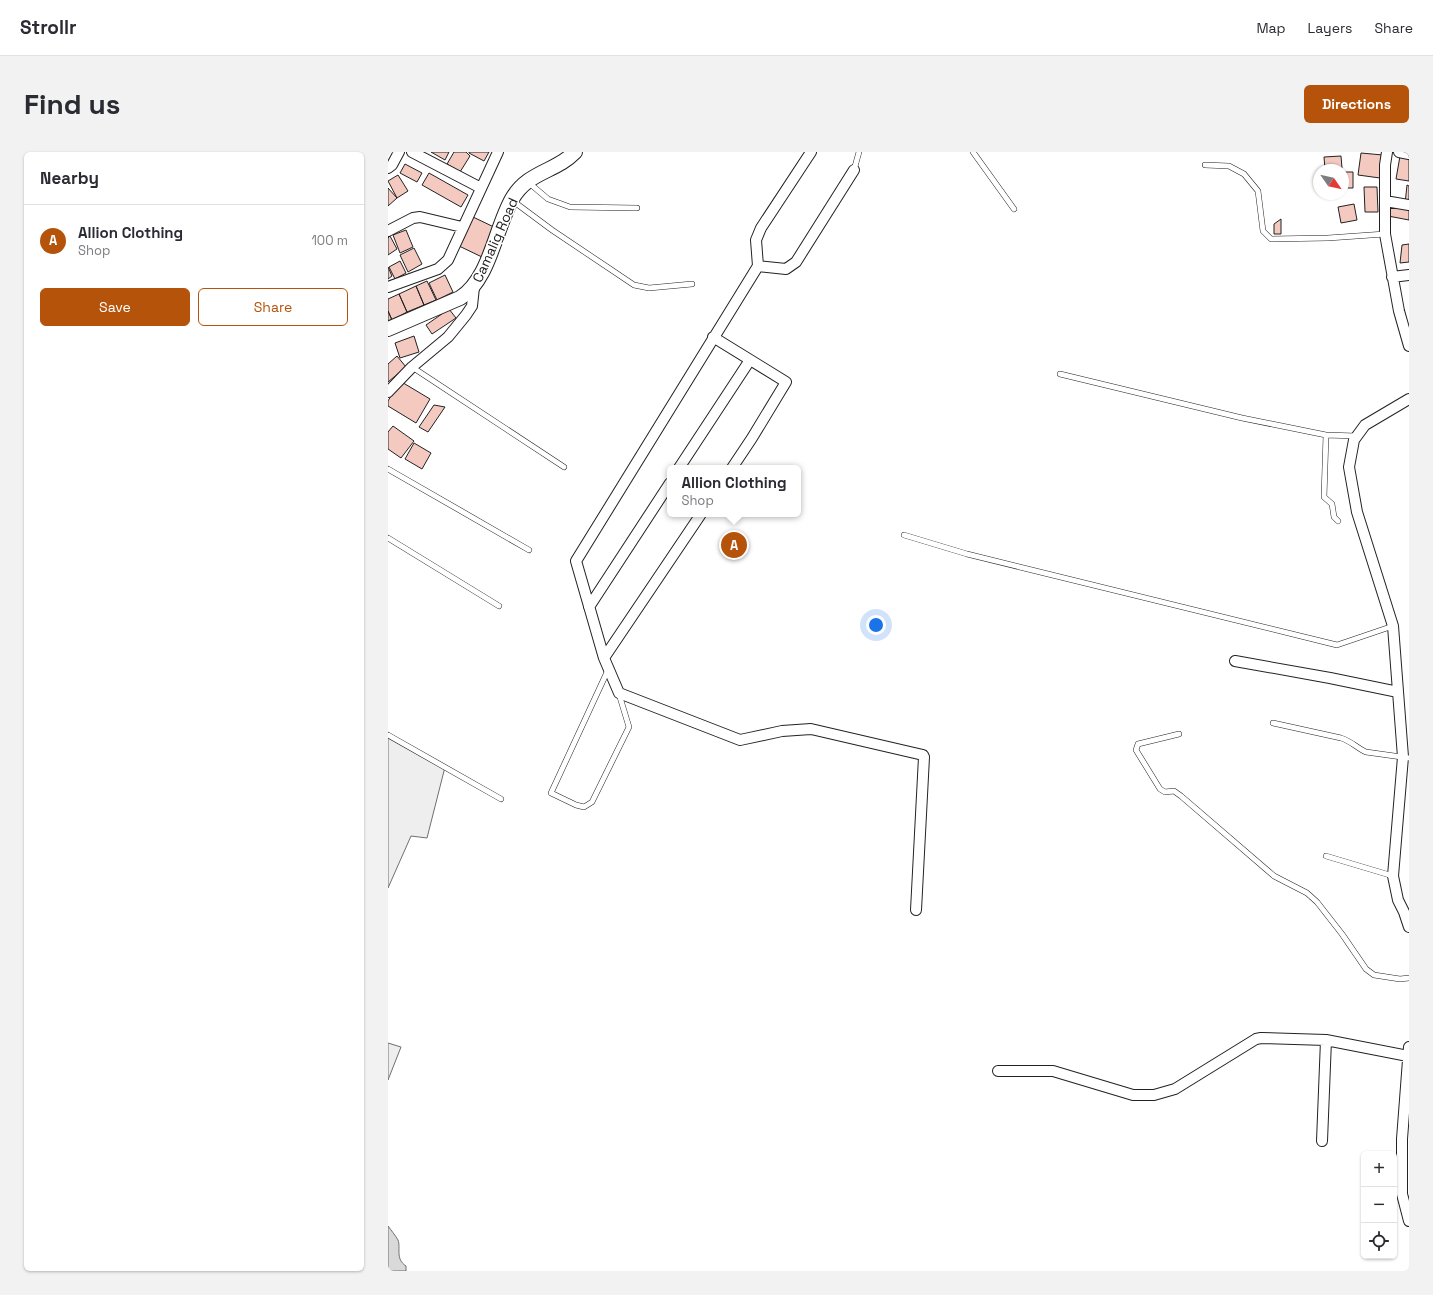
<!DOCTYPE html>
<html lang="en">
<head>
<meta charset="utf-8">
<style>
  body { margin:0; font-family:"Space Grotesk",sans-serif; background:#f2f2f3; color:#2b2b33 }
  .controls { position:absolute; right:12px; bottom:12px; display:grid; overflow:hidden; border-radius:6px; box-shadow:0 1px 3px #0004 }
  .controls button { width:36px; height:36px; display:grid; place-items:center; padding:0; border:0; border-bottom:1px solid #e1e1e2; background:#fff; color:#2b2b33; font:20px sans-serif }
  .compass { position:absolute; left:925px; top:12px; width:36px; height:36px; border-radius:50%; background:#fff; box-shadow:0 1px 3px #0004; rotate:124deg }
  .you { position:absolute; left:488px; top:473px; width:14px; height:14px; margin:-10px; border:3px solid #fff; border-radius:50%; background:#1a73e8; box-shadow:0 0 0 6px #1a73e833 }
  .badge { display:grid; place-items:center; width:26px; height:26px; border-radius:50%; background:#b45309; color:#fff; font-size:13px; font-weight:700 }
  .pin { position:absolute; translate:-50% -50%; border:2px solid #fff; box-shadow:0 1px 4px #0006 }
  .popup { position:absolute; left:279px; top:313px; width:134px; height:52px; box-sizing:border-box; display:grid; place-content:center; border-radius:6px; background:#fff; filter:drop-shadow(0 1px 3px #0005); font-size:13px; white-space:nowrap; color:#7c7c81 }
  .popup b { font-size:15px; color:#2b2b33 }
  .popup::after { content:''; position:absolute; left:50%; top:100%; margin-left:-8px; border:8px solid transparent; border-top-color:#fff }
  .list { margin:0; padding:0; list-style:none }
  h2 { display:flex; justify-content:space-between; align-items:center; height:52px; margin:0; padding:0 16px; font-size:17px }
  h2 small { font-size:13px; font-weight:400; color:#7c7c81 }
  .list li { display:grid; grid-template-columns:26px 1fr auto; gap:12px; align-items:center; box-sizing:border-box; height:72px; padding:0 16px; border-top:1px solid #e1e1e2 }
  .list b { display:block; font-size:15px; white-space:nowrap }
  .list p { margin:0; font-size:13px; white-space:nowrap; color:#7c7c81 }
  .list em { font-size:13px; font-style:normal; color:#7c7c81 }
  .actions { display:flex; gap:8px; padding:12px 16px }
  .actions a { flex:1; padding:9px 0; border:1px solid #b45309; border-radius:6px; text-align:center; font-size:14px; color:#b45309 }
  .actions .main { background:#b45309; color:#fff }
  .icon { flex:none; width:22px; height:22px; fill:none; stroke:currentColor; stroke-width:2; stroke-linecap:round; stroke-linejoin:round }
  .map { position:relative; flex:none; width:1021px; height:1119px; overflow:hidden; border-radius:6px }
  header { display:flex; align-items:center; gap:24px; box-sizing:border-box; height:56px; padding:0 20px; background:#fff; border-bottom:1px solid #e1e1e2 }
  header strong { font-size:19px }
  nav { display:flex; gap:22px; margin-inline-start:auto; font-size:14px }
  .intro { display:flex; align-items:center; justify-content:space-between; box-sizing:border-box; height:96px; padding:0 24px }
  h1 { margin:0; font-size:28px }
  .button { padding:10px 18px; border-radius:6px; background:#b45309; color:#fff; font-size:14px; font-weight:700 }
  main { display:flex; gap:24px; padding:0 24px }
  aside { flex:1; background:#fff; border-radius:6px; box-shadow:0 1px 3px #0004 }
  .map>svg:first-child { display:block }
  .green { fill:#eee; stroke:#6f6f6f }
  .water { fill:#d9d9d9; stroke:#6f6f6f }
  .building { fill:#f3c9c0; stroke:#222 }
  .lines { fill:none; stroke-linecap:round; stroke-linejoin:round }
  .service-casing { stroke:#222; stroke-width:6 }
  .minor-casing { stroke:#222; stroke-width:12 }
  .secondary-casing { stroke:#222; stroke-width:16 }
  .service { stroke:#fff; stroke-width:5 }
  .minor { stroke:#fff; stroke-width:10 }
  .secondary { stroke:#fff; stroke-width:14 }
  .labels { text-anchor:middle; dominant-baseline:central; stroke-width:3; stroke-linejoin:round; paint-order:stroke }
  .street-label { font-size:14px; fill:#222; stroke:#fff }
</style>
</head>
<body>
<header>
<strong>Strollr</strong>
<nav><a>Map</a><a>Layers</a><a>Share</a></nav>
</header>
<div class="intro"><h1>Find us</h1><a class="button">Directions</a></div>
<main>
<aside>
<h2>Nearby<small></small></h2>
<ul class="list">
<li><span class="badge">A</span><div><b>Allion Clothing</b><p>Shop</p></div><em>100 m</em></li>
</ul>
<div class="actions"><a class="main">Save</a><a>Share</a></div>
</aside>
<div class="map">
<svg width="1021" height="1119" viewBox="0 0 1021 1119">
  <rect width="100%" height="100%" fill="#fff"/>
  <path class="green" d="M 0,583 L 57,615 L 39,686 L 23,684 L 0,736 Z
    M 0,891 L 13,895 L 0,928 Z"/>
  <path class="water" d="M 0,1074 C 3,1078 7,1083 10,1088 C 13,1096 7,1107 18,1114 L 18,1119 L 0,1119 Z"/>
  <path class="building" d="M 43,0 L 61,0 L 57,8 Z
    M 66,0 L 78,0 L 82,4 L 72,20 L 59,12 Z
    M 81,0 L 101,0 L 96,9 L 81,1 Z
    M 973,1 L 995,3 L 992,26 L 970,23 Z
    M 953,4 L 954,16 L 937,17 L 936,5 Z
    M 1012,4 L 1021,6 L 1021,29 L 1008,27 Z
    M 17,12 L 34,21 L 29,30 L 12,21 Z
    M 955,20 L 965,20 L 965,36 L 955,36 Z
    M 41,21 L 80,43 L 73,55 L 34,33 Z
    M 10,23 L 20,39 L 9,46 L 0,29 Z
    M 1019,33 L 1021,34 L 1021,52 L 1017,52 Z
    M 976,35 L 989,35 L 990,60 L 977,60 Z
    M 0,36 L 9,46 L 0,54 Z
    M 966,52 L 969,68 L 953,71 L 950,55 Z
    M 1002,54 L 1021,57 L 1021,68 L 1000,64 Z
    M 85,65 L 108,76 L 94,105 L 71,94 Z
    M 893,67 L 893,82 L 886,82 L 886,72 Z
    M 18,78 L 25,95 L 12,101 L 5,83 Z
    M 2,84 L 9,97 L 0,103 L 0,86 Z
    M 1021,92 L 1021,110 L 1012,111 L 1014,93 Z
    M 26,96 L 34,112 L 20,120 L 12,103 Z
    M 12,109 L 18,121 L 7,127 L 1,115 Z
    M 0,115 L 4,124 L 0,127 Z
    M 57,123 L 65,140 L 49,148 L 41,131 Z
    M 39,129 L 48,148 L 36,153 L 28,134 Z
    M 28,134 L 36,153 L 19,160 L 11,142 Z
    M 11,142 L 19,160 L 4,168 L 0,159 L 0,147 Z
    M 61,157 L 68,166 L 44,182 L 38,173 Z
    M 0,159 L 4,168 L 0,169 Z
    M 26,184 L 31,200 L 12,206 L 7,191 Z
    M 9,204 L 18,215 L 0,230 L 0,212 Z
    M 12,229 L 42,247 L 28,271 L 0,254 L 0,249 Z
    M 46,253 L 57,255 L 40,280 L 31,275 Z
    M 5,274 L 26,289 L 13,306 L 0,297 L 0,280 Z
    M 26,291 L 43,301 L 34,317 L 17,307 Z"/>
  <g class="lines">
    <g class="service-casing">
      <path id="service" d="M 585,0 L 626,57
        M 817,13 L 841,14 L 856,22 L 870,39 L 875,79 L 883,87 L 940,86 L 997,82
        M 466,18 L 471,0
        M 140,30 L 160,47 L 182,55 L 249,56
        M 125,49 L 164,78 L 246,133 L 261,136 L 304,132
        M 24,215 L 176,315
        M 672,222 L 854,266 L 938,283 L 968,284
        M 938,283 L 936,345 L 944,352 L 946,365 L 950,369
        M 0,317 L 141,398
        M 516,383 L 579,402 L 949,493 L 1005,474
        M 0,386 L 111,454
        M 220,518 L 163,641 L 188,653 L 196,655 L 204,650 L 241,575 L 231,542
        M 885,571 L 953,586 C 963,589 969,596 978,600 L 1021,606
        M 791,582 L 750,592 L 748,598 L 772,637 L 777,640 L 786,639 L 793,644 L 886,724 L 919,741 L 929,750 L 954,782 L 978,817 L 986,823 L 1012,827 L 1021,826
        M 0,583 L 113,647
        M 938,704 L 1005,724"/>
    </g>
    <g class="minor-casing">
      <path id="minor" d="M 24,0 L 93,36
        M 423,0 L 373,76 L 368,88 L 370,114 L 188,409 L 216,506 L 231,541 L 352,588 L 394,579 L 423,577 L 535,603 L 536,605 L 528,758
        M 999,0 L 997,13 L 997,82 L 1011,159 L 1021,194
        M 1011,0 L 1021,2
        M 0,16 L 4,13 L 11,0
        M 997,49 L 1021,53
        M 0,79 L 25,66 L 32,65 L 74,75
        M 370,114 L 398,117 L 408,110 L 466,18
        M 1004,125 L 1021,123
        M 0,135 L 50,117 L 60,108 L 110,0
        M 325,185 L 398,230 L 364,286 L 344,316
        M 0,240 L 24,215 L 60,185 L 78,163 L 84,154 L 86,135
        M 1021,247 L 977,273 L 966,288 L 961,315 L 969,360 L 1005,474 L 1015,605 L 1005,724 L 1010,748 L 1016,760 L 1021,775
        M 291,316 L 362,208
        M 201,455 L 282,331
        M 216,506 L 313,362
        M 847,509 L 942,526 L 1010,540
        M 1021,895 L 1014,987 L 1014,1042 L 1021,1069
        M 610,919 L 665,919 L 745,943 L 766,943 L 787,937 L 868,887 L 873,886 L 938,888 L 1020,904
        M 934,989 L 938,888"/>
    </g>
    <g class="secondary-casing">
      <path id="secondary" d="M 0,177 L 72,146 C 102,127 107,77 124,47 C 140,19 168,20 187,0"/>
    </g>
    <use href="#service" class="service"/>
    <use href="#minor" class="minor"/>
    <use href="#secondary" class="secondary"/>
  </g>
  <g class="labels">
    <g class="street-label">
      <text transform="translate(107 88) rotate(-66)">Camalig Road</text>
    </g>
  </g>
</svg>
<div class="controls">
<button>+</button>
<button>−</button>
<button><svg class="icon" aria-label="locate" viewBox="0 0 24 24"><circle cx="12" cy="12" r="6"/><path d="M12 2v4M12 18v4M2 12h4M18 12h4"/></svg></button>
</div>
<svg class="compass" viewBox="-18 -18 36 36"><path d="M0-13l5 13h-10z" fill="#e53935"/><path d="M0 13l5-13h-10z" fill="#7c7c81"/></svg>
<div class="you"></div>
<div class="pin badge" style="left:346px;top:393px">A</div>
<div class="popup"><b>Allion Clothing</b>Shop</div>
</div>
</main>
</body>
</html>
